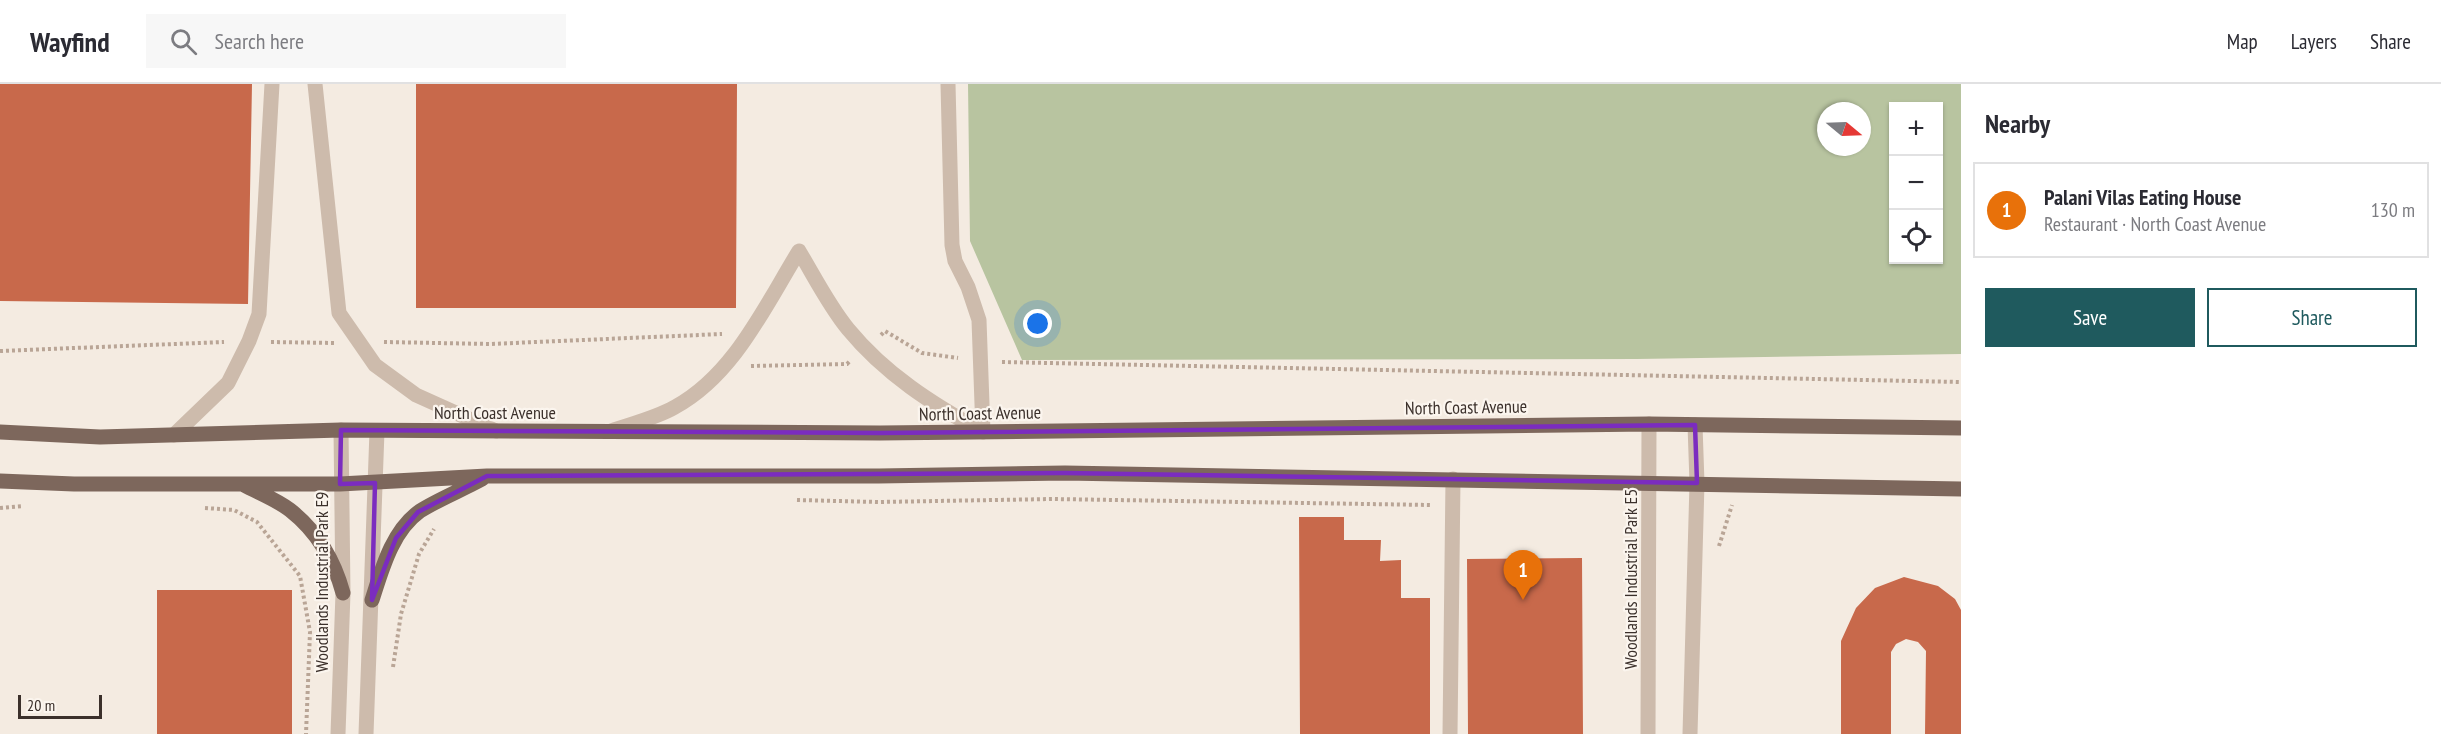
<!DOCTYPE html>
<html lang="en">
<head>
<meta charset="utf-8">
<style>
  body { margin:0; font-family:"PT Sans Narrow",sans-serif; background:#f7f7f7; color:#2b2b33 }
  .controls { position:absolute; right:18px; top:18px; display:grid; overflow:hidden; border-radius:0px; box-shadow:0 2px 4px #0004 }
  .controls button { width:54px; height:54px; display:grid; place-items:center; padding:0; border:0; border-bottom:2px solid #e1e1e2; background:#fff; color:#2b2b33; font:30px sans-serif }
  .compass { position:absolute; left:1817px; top:18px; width:54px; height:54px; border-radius:50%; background:#fff; box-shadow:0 2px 4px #0004; rotate:109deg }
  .scale { position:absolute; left:18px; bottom:15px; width:84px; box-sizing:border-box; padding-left:6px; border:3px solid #3b302b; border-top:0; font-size:16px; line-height:21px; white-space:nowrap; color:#3b302b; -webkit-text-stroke:4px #fbf5ee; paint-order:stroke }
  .you { position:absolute; left:1038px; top:240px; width:21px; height:21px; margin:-15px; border:4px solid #fff; border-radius:50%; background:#1a73e8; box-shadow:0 0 0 9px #1a73e833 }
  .badge { display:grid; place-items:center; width:39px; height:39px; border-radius:50%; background:#1f5a5e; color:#fff; font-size:20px; font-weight:700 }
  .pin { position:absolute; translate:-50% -50px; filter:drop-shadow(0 2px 3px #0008) }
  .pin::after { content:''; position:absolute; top:32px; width:21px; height:18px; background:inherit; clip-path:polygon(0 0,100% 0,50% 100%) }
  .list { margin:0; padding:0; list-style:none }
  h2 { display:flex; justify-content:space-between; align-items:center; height:78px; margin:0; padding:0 24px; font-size:26px }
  h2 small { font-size:20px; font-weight:400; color:#7c7c81 }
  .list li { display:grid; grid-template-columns:39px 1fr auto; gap:18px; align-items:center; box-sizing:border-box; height:96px; margin:0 12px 12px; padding:0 12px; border:2px solid #e1e1e2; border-radius:0px }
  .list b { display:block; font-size:22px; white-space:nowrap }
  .list p { margin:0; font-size:20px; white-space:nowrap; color:#7c7c81 }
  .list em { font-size:20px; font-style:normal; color:#7c7c81 }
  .actions { display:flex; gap:12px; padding:18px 24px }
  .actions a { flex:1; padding:14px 0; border:2px solid #1f5a5e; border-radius:0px; text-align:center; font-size:21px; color:#1f5a5e }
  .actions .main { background:#1f5a5e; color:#fff }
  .icon { flex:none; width:33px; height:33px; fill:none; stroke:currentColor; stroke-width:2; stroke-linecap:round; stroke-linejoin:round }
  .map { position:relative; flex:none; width:1961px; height:650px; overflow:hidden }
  header { display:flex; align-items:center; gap:36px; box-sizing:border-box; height:84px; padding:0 30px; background:#fff; border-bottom:2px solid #e1e1e2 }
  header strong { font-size:28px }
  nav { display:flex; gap:33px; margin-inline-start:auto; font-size:21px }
  .search { width:420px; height:54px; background:#f7f7f7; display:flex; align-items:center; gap:15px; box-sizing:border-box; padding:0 21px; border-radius:0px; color:#7c7c81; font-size:22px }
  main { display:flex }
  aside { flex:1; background:#fff }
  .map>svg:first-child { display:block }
  .green { fill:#b8c4a0; fill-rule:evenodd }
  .building { fill:#c8694b }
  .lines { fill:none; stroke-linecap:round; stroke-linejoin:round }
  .path { stroke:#b9a596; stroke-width:4; stroke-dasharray:3 3; stroke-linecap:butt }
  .minor { stroke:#cdbbac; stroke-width:15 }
  .major { stroke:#7d675c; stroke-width:15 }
  .marked { fill:none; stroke:#7b2cbf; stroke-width:4.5; stroke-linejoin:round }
  .labels { text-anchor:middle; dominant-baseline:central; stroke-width:4.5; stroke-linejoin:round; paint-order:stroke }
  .street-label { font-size:18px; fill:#3b302b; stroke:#fbf5ee }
</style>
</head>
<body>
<header>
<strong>Wayfind</strong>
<div class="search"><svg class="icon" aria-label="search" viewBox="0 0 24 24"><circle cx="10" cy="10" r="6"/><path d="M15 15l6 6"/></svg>Search here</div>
<nav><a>Map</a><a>Layers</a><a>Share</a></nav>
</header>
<main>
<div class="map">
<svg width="1961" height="650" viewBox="0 0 1961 650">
  <rect width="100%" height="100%" fill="#f4ebe1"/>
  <path class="green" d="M 968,0 L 1961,0 L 1961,270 L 1637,275 L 1022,276 L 970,157 ZM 1894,22 L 1938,22 L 1938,176 L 1894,176 ZM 1826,27 L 1862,27 L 1862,63 L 1826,63 Z"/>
  <path class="building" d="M 0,0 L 252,0 L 248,220 L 0,217 Z
    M 416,0 L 737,0 L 736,224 L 416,224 Z
    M 1299,433 L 1344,433 L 1344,456 L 1381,456 L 1380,477 L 1401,476 L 1401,514 L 1430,514 L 1430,650 L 1300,650 Z
    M 1582,474 L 1583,650 L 1468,650 L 1467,475 Z
    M 1904,493 L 1938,502 L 1955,515 L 1961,526 L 1961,650 L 1925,650 L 1926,567 L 1918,558 L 1906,555 L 1896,560 L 1891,568 L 1891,650 L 1841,650 L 1841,557 L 1856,524 L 1875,504 Z
    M 157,506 L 292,506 L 292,650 L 157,650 Z"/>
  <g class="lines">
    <path class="path" d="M 881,251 L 885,247 L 922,269 L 958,274
      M 271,258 L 335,259
      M 384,258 L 490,260 L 722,250
      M 0,267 L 224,258
      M 1002,278 L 1961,298
      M 751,282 L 847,280 L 850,277
      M 797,416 L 878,418 L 1053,415 L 1431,421
      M 0,424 L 23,422
      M 205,424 L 234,426 L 257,438 L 300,492 L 310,548 L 306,650
      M 1719,462 L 1732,421
      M 393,583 L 401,530 L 419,470 L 434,445"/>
    <path class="minor" d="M 315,0 L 339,229 L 375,281 L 416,311 L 496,347
      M 948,0 L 952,161 L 955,177 L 968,203 L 979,236 L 983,348
      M 611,347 C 631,340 656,334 675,323 C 734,291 765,222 799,167 C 814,192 829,222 848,245 C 885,290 932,320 983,348
      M 174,351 L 228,299 L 249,257 L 259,230 L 272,0
      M 338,650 L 343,509 L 341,346
      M 366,650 L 377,347
      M 1450,650 L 1453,395
      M 1648,650 L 1649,340
      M 1690,650 L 1697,399 L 1695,341"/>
    <path class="major" d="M 0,348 L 100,353 L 341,346 L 880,349 L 1649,340 L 1961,344
      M 0,397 L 74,400 L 340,400 L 487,392 L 879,392 L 1065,389 L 1961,405
      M 244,401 C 259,409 277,416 290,426 C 318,448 334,476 343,509
      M 372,516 C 382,485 392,447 420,427 C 439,415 462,406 482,395"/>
  </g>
  <path class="marked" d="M 1695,341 L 1697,399 L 1065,389 L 487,392 L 418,428 L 396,454 L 372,516 L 375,399 L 340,400 L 341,346 L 880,349 Z"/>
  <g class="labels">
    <g class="street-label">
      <text transform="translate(1466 323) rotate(-1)">North Coast Avenue</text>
      <text x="495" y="328">North Coast Avenue</text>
      <text transform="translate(980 329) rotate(-1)">North Coast Avenue</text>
      <text transform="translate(1630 495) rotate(-90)">Woodlands Industrial Park E5</text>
      <text transform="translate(321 498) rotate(-90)">Woodlands Industrial Park E9</text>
    </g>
  </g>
</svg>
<div class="controls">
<button>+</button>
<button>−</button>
<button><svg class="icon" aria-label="locate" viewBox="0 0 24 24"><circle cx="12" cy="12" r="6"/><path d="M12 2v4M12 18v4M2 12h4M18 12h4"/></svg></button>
</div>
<svg class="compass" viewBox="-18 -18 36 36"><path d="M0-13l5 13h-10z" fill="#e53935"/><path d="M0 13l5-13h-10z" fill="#7c7c81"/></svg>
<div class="scale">20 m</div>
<div class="you"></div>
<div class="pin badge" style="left:1523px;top:516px;background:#e8710a">1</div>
</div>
<aside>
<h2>Nearby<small></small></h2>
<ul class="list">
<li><span class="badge" style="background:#e8710a">1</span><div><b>Palani Vilas Eating House</b><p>Restaurant · North Coast Avenue</p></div><em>130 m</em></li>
</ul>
<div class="actions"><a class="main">Save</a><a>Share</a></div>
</aside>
</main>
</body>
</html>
